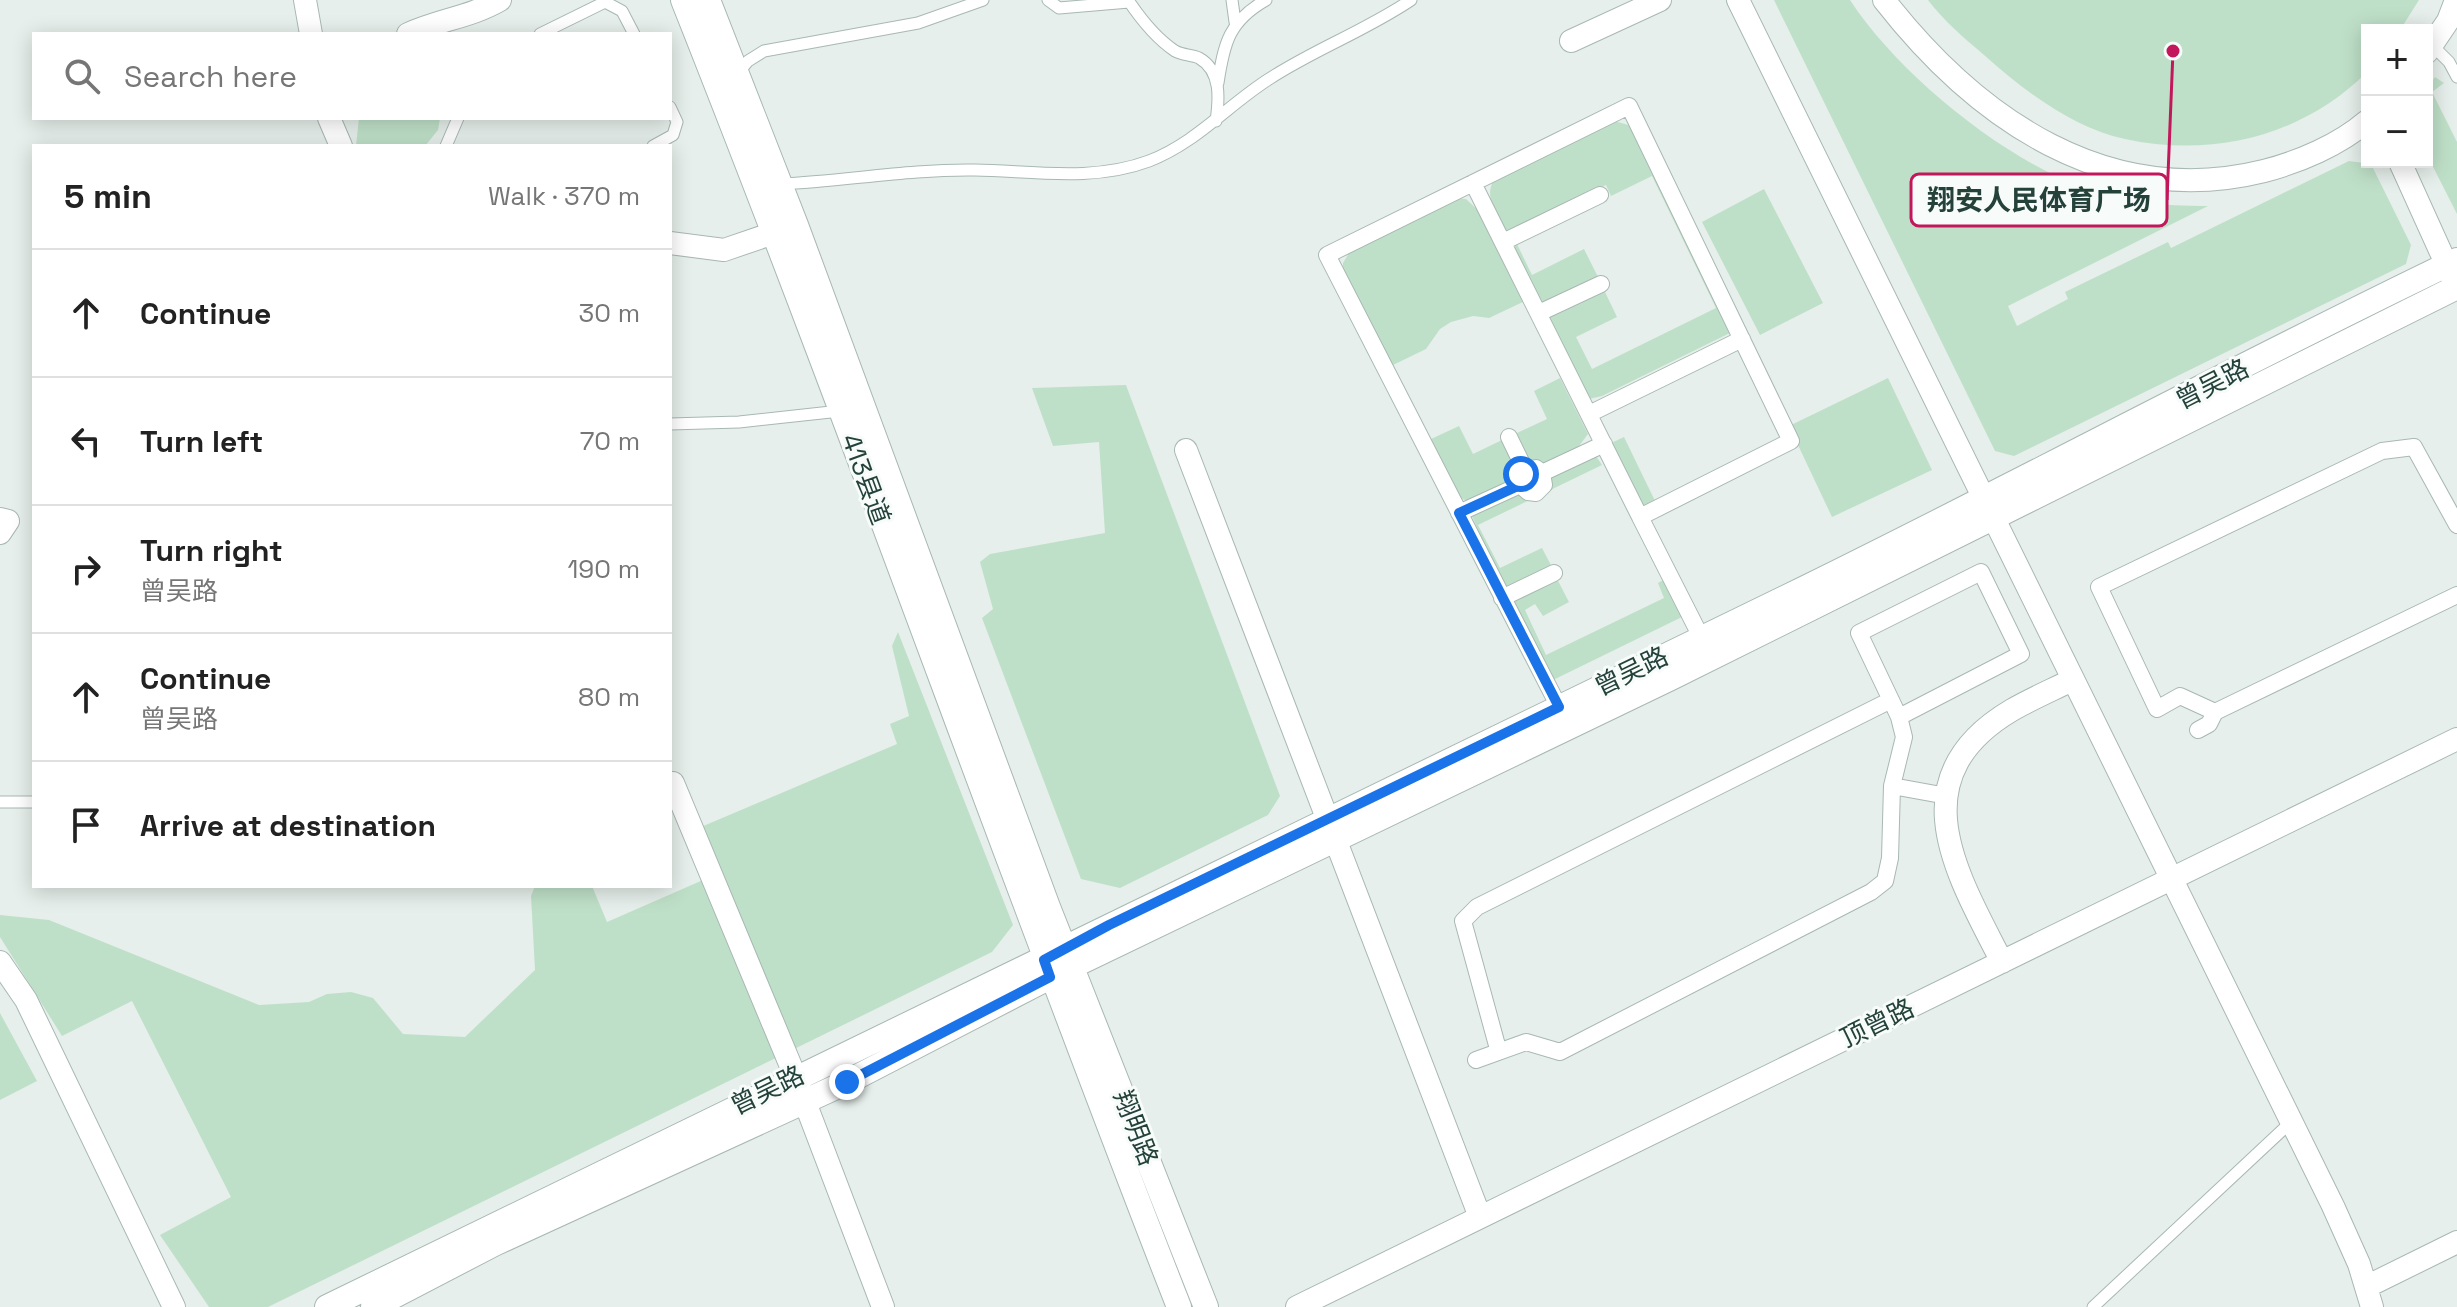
<!DOCTYPE html>
<html lang="en">
<head>
<meta charset="utf-8">
<style>
  body { margin:0; font-family:"Space Grotesk","Noto Sans SC",sans-serif; background:#f6f6f6; color:#222 }
  .controls { position:absolute; right:24px; top:24px; display:grid; overflow:hidden; border-radius:0px; box-shadow:0 4px 20px #0003 }
  .controls button { width:72px; height:72px; display:grid; place-items:center; padding:0; border:0; border-bottom:2px solid #e0e0e0; background:#fff; color:#222; font:40px sans-serif }
  .stop { position:absolute; width:24px; height:24px; margin:-18px; border:6px solid #1a73e8; border-radius:50%; background:#fff }
  .stop.end { background:#1a73e8; border-color:#fff; box-shadow:0 2px 8px #0008 }
  .list { margin:0; padding:0; list-style:none }
  h2 { display:flex; justify-content:space-between; align-items:center; height:104px; margin:0; padding:0 32px; font-size:34px }
  h2 small { font-size:26px; font-weight:400; color:#767676 }
  .list li { display:grid; grid-template-columns:52px 1fr auto; gap:24px; align-items:center; box-sizing:border-box; height:128px; padding:0 32px; border-top:2px solid #e0e0e0 }
  .list b { display:block; font-size:30px; white-space:nowrap }
  .list p { margin:0; font-size:26px; white-space:nowrap; color:#767676 }
  .list em { font-size:26px; font-style:normal; color:#767676 }
  .icon { flex:none; width:44px; height:44px; fill:none; stroke:currentColor; stroke-width:2; stroke-linecap:round; stroke-linejoin:round }
  .map { position:relative; flex:none; width:2457px; height:1307px; overflow:hidden }
  .search { position:absolute; background:#fff; box-shadow:0 4px 20px #0003; left:32px; top:32px; width:640px; height:88px; display:flex; align-items:center; gap:20px; box-sizing:border-box; padding:0 28px; border-radius:0px; color:#767676; font-size:30px }
  .panel { position:absolute; background:#fff; box-shadow:0 4px 20px #0003; left:32px; top:144px; width:640px; height:744px; border-radius:0px }
  .map>svg:first-child { display:block }
  .green { fill:#bfe0c8 }
  .lines { fill:none; stroke-linecap:round; stroke-linejoin:round }
  .service-casing { stroke:#a8b8b2; stroke-width:13 }
  .pedestrian-casing { stroke:#a8b8b2; stroke-width:18 }
  .minor-casing { stroke:#a8b8b2; stroke-width:24 }
  .tertiary-casing { stroke:#a8b8b2; stroke-width:26 }
  .service { stroke:#fff; stroke-width:11 }
  .pedestrian { stroke:#fff; stroke-width:16 }
  .minor { stroke:#fff; stroke-width:22 }
  .tertiary { stroke:#fff; stroke-width:24 }
  .route { stroke:#1a73e8; stroke-width:10 }
  .labels { text-anchor:middle; dominant-baseline:central; stroke-width:6; stroke-linejoin:round; paint-order:stroke }
  .street-label { font-size:26px; fill:#24423a; stroke:#f7fbf9 }
  .leader { fill:none; stroke:#c2185b; stroke-width:3 }
  .callout-dot { fill:#c2185b; stroke:#f7fbf9; stroke-width:3 }
  .callout { fill:#f7fbf9; stroke:#c2185b; stroke-width:3 }
  .callout-label { font-size:28px; text-anchor:middle; font-weight:bold; fill:#24423a }
</style>
</head>
<body>
<div class="map">
<svg width="2457" height="1307" viewBox="0 0 2457 1307">
  <rect width="100%" height="100%" fill="#e6efeb"/>
  <path class="green" d="M 1774,0 L 1850,0 C 1898,73 1995,152 2076,185 C 2118,203 2164,206 2208,206 L 2008,306 L 2017,326 L 2068,299 L 2065,292 L 2168,242 L 2171,248 L 2349,161 L 2371,164 L 2411,245 L 2406,264 L 2014,456 L 1995,451 Z
    M 1928,0 L 2419,0 L 2400,30 L 2367,30 L 2367,72 C 2303,136 2213,158 2125,139 C 2073,128 2023,90 1984,55 C 1964,38 1944,21 1928,0 Z
    M 2435,77 L 2444,83 L 2432,92 L 2457,142 L 2457,214 L 2427,155 L 2427,89 Z
    M 359,118 L 440,118 L 438,130 L 425,146 L 356,146 Z
    M 1611,120 L 1635,127 L 1732,332 L 1602,396 L 1589,399 L 1547,319 L 1605,292 L 1617,317 L 1576,337 L 1592,369 L 1716,308 L 1652,176 L 1611,196 L 1606,185 L 1507,234 C 1498,216 1482,197 1495,178 Z
    M 1764,189 L 1823,303 L 1760,335 L 1702,222 Z
    M 1454,198 L 1466,199 L 1484,216 L 1525,301 L 1489,318 L 1473,316 L 1451,322 L 1440,329 L 1426,349 L 1391,366 L 1343,273 L 1343,263 L 1349,253 Z
    M 1516,242 L 1532,275 L 1584,249 L 1598,277 L 1541,304 L 1511,244 Z
    M 1560,378 L 1588,434 L 1576,450 L 1541,466 L 1529,460 L 1517,433 L 1547,419 L 1534,391 Z
    M 1888,378 L 1932,470 L 1832,517 L 1789,426 Z
    M 1126,385 L 1280,796 L 1268,815 L 1120,888 L 1081,879 L 982,618 L 993,609 L 980,562 L 990,554 L 1105,533 L 1099,442 L 1053,446 L 1032,388 Z
    M 1459,426 L 1473,454 L 1502,440 L 1516,468 L 1510,482 L 1467,501 L 1459,497 L 1431,439 Z
    M 1624,437 L 1657,505 L 1642,512 L 1609,444 Z
    M 1596,456 L 1602,465 L 1478,525 L 1500,568 L 1542,548 L 1552,567 L 1504,591 L 1472,516 L 1520,490 L 1524,494 L 1547,476 Z
    M 1556,577 L 1569,602 L 1543,616 L 1535,604 L 1525,610 L 1546,655 L 1664,598 L 1658,583 L 1665,579 L 1684,616 L 1551,681 L 1509,600 Z
    M 898,632 L 1013,925 L 992,952 L 268,1307 L 209,1307 L 160,1235 L 231,1197 L 132,1001 L 62,1036 L 0,937 L 0,915 L 49,920 L 259,1005 L 309,1002 L 327,994 L 351,992 L 373,998 L 403,1034 L 465,1037 L 535,970 L 531,896 L 535,886 L 592,886 L 607,922 L 719,873 L 701,827 L 897,744 L 890,724 L 909,716 L 892,646 Z
    M 0,1013 L 37,1081 L 0,1100 Z"/>
  <g class="lines">
    <g class="service-casing">
      <path id="service" d="M 1048,0 L 1059,8 L 1129,2
        M 1128,0 C 1140,18 1157,39 1175,51 C 1182,55 1192,55 1199,58 C 1222,71 1219,100 1216,121
        M 1232,0 L 1235,22
        M 540,34 L 605,2 L 622,11 L 634,34
        M 2432,45 L 2449,62 L 2457,77
        M 737,74 L 748,61 L 764,51 L 918,23 L 983,0
        M 1218,83 C 1224,43 1229,21 1266,0
        M 446,146 L 458,118
        M 653,146 L 673,135 L 677,122 L 670,107
        M 781,184 C 845,181 910,169 975,170 C 1032,171 1093,182 1149,161 C 1196,143 1228,105 1269,79 C 1315,49 1365,31 1411,0
        M 670,424 L 739,422 L 840,411
        M 0,802 L 34,802
        M 2093,1307 L 2291,1122"/>
    </g>
    <g class="pedestrian-casing">
      <path id="pedestrian" d="M 1473,183 L 1640,517
        M 1503,242 L 1600,195
        M 1539,313 L 1601,284
        M 1589,414 L 1742,339
        M 1509,437 L 1525,470
        M 1520,485 L 1525,470 L 1536,468 L 1542,473 L 1604,444
        M 1459,513 L 1520,485 L 1528,492 L 1536,493 L 1544,485 L 1542,473
        M 1502,598 L 1554,573
        M 1559,707 L 1327,255 L 1629,106 L 1791,441 L 1640,517 L 1701,637
        M 2215,712 L 2180,696 L 2157,709 L 2099,587 L 2382,451 L 2414,447 L 2457,525
        M 1899,717 L 2021,654 L 1981,572 L 1859,633 L 1899,717 L 1904,737 L 1892,786 L 1947,796
        M 2198,730 L 2209,724 L 2215,712 L 2457,595
        M 1498,1049 L 1463,921 L 1477,907 L 1891,700
        M 1476,1060 L 1526,1042 L 1560,1052 L 1871,892 L 1885,881 L 1890,858 L 1892,786"/>
    </g>
    <g class="minor-casing">
      <path id="minor" d="M 305,0 L 311,34
        M 1738,0 L 2333,1206 L 2359,1264 L 2372,1307
        M 1884,0 C 1977,119 2107,210 2264,171 C 2299,162 2339,145 2367,121
        M 408,34 C 438,20 471,17 500,0
        M 1571,41 L 1660,0
        M 2427,52 L 2448,21 L 2456,0
        M 329,118 L 341,146
        M 2400,162 L 2453,279
        M 670,243 L 724,250 L 791,227
        M 1186,450 L 1480,1217
        M 0,519 L 8,521 L 0,533
        M 673,783 L 795,1076 L 883,1307
        M 0,962 L 26,1000 L 174,1307
        M 2002,962 C 1957,874 1897,778 2012,710 C 2031,699 2052,690 2072,680
        M 2368,1286 L 2457,1242
        M 1297,1307 L 2457,739"/>
    </g>
    <g class="tertiary-casing">
      <path id="tertiary" d="M 683,0 C 855,433 1009,873 1179,1307
        M 708,0 L 796,225 L 1048,907 L 1206,1307
        M 327,1307 C 820,1065 1314,828 1807,587 C 2025,480 2238,365 2457,260
        M 373,1307 L 494,1244 L 847,1082 L 1050,977 L 1671,678 L 2457,287"/>
    </g>
    <use href="#service" class="service"/>
    <use href="#pedestrian" class="pedestrian"/>
    <use href="#minor" class="minor"/>
    <use href="#tertiary" class="tertiary"/>
  </g>
  <g class="lines">
    <path class="route" d="M 847,1082 L 1050,977 L 1044,960 L 1109,925 L 1559,707 L 1459,513 L 1520,485 L 1521,474"/>
  </g>
  <g class="labels">
    <g class="street-label">
      <text transform="translate(2212 384) rotate(-27)">曾吴路</text>
      <text transform="translate(866 479) rotate(70)">413县道</text>
      <text transform="translate(1631 671) rotate(-26)">曾吴路</text>
      <text transform="translate(1877 1023) rotate(-26)">顶曾路</text>
      <text transform="translate(767 1090) rotate(-26)">曾吴路</text>
      <text transform="translate(1136 1128) rotate(69)">翔明路</text>
    </g>
  </g>
  <path class="leader" d="M2173 51L2167 200"/>
  <circle class="callout-dot" cx="2173" cy="51" r="8"/>
  <rect class="callout" x="1911" y="174" width="256" height="52" rx="8"/>
  <g class="callout-label">
    <text x="2039" y="210">翔安人民体育广场</text>
  </g>
</svg>
<div class="controls">
<button>+</button>
<button>−</button>
</div>
<div class="stop" style="left:1521px;top:474px"></div>
<div class="stop end" style="left:847px;top:1082px"></div>
<div class="search"><svg class="icon" aria-label="search" viewBox="0 0 24 24"><circle cx="10" cy="10" r="6"/><path d="M15 15l6 6"/></svg>Search here</div>
<section class="panel">
<h2>5 min<small>Walk · 370 m</small></h2>
<ul class="list">
<li><svg class="icon" aria-label="ahead" viewBox="0 0 24 24"><path d="M12 20V5M6 11l6-6 6 6"/></svg><div><b>Continue</b></div><em>30 m</em></li>
<li><svg class="icon" aria-label="left" viewBox="0 0 24 24"><path d="M17 20v-9H6M10 6l-5 5 5 5"/></svg><div><b>Turn left</b></div><em>70 m</em></li>
<li><svg class="icon" aria-label="right" viewBox="0 0 24 24"><path d="M7 20v-9h11M14 6l5 5-5 5"/></svg><div><b>Turn right</b><p>曾吴路</p></div><em>190 m</em></li>
<li><svg class="icon" aria-label="ahead" viewBox="0 0 24 24"><path d="M12 20V5M6 11l6-6 6 6"/></svg><div><b>Continue</b><p>曾吴路</p></div><em>80 m</em></li>
<li><svg class="icon" aria-label="arrive" viewBox="0 0 24 24"><path d="M6 21V4h12l-3 4 3 4H6"/></svg><div><b>Arrive at destination</b></div></li>
</ul>
</section>
</div>
</body>
</html>
